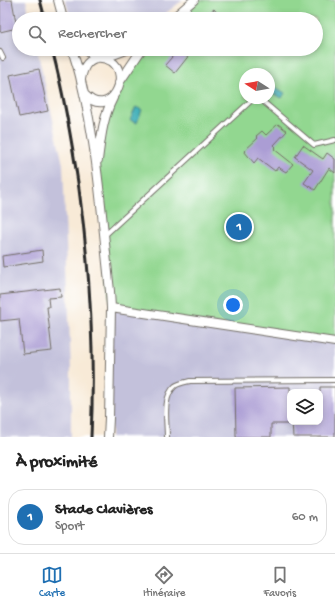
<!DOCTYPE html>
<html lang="fr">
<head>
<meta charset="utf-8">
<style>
  body { margin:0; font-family:"Gochi Hand",sans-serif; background:#f6f6f6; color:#222 }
  .controls { position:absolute; right:12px; bottom:12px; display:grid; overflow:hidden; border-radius:8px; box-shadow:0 2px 6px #0003 }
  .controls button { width:36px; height:36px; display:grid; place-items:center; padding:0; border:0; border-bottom:1px solid #e0e0e0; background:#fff; color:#222; font:20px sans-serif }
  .compass { position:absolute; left:239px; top:68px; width:36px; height:36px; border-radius:50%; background:#fff; box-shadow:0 2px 6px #0003; rotate:281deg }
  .you { position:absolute; left:233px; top:305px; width:14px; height:14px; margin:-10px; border:3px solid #fff; border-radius:50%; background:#1a73e8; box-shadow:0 0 0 6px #1a73e833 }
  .badge { display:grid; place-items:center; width:26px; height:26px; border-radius:50%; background:#1f6fb2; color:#fff; font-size:13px; font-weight:700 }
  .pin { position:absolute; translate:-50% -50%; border:2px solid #fff; box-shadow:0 1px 4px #0006 }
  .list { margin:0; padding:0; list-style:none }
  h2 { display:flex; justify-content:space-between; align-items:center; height:52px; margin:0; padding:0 16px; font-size:17px }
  h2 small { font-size:13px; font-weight:400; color:#767676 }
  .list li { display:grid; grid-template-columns:26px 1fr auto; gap:12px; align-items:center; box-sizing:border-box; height:56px; margin:0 8px 8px; padding:0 8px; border:1px solid #e0e0e0; border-radius:16px }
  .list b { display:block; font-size:15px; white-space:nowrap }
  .list p { margin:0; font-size:13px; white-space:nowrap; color:#767676 }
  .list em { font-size:13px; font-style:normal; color:#767676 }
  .icon { flex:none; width:22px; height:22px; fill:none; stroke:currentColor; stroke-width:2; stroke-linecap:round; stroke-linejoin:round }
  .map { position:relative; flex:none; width:335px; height:437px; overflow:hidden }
  .search { position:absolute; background:#fff; box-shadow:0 2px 6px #0003; left:12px; right:12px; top:12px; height:44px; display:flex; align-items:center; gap:10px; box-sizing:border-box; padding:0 14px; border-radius:22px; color:#767676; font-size:15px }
  .sheet { height:116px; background:#fff }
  nav { display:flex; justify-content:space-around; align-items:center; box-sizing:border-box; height:56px; border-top:1px solid #e0e0e0; background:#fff; font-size:11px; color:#767676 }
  nav a { display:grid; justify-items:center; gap:2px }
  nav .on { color:#1f6fb2 }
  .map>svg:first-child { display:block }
  .industrial { fill:#c3c1db; fill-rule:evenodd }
  .green { fill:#92d790; stroke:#5e815e; fill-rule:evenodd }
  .water { fill:#3daeb7; stroke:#346c71 }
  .building { fill:#ab9dd4 }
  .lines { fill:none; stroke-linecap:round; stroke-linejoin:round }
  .lane-casing { stroke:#736e67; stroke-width:6 }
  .street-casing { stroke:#736e67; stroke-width:10 }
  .lane { stroke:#fff; stroke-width:4 }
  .street { stroke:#fff; stroke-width:8 }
  .rail { stroke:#2b2b2b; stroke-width:3 }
</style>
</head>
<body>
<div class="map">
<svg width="335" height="437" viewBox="0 0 335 437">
  <rect width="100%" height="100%" fill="#fff"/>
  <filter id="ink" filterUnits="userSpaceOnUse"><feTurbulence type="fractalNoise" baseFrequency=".025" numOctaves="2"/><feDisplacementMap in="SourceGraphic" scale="8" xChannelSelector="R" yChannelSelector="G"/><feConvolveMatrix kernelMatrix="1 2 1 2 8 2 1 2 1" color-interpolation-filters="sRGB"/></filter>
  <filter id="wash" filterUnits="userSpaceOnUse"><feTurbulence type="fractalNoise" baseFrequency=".012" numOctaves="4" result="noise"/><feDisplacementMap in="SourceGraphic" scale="16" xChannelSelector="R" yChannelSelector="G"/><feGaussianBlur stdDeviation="0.9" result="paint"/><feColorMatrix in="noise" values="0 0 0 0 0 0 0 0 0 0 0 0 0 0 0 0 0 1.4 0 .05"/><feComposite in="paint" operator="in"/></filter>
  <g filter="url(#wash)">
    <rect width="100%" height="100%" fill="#f8ead7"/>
    <path class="industrial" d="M 0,0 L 26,0 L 30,19 L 19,19 L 19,49 L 37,49 L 63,164 L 71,369 L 71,437 L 0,437 Z
      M 65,0 L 183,0 L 158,19 L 71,19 Z
      M 111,308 L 335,342 L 335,437 L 111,437 ZM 290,392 L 320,392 L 320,422 L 290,422 Z"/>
    <path class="green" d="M 196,0 L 335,0 L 335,342 L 111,308 L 97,168 L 106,112 L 142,49 L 316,49 L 316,19 L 173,19 ZM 245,74 L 269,74 L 269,98 L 245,98 Z"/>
    <path class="water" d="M 272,85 L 285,93 L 282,98 L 269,92 L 269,87 Z
      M 136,107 L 142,110 L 137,123 L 130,120 Z"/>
    <g id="blocks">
      <path class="building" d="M 0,0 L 12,0 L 17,28 L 0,32 Z
        M 214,9 L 222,19 L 201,19 Z
        M 179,49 L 194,49 L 175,73 L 165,65 Z
        M 39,69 L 48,111 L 19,117 L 10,75 Z
        M 278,124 L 287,131 L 274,145 L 276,147 L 274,149 L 293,164 L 286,172 L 278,167 L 275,171 L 258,158 L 254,163 L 244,151 L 258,138 L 256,136 L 262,131 L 266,135 Z
        M 303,145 L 320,157 L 323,159 L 327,153 L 335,159 L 335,173 L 329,168 L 315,190 L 304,183 L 313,170 L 295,157 Z
        M 42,250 L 43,261 L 3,267 L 2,256 Z
        M 60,288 L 61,297 L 48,298 L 49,307 L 47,307 L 52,351 L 23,354 L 19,319 L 0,321 L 0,295 Z
        M 290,387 L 290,424 L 271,424 L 271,437 L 236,437 L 235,388 Z
        M 320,387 L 335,387 L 335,437 L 293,437 L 292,422 L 320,422 Z"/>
    </g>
  </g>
  <g filter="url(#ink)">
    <use href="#blocks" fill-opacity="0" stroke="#736e67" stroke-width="1"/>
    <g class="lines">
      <g class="lane-casing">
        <path id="lane" d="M 0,52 L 3,58
          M 259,98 L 314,145 L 335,140
          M 104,236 L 254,98
          M 167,437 C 167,422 162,397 175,386 C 179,383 186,382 190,381 L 335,380"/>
      </g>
      <g class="street-casing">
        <path id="street" d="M 58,0 L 63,19
          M 172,19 L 194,0
          M 72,49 C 75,60 79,70 81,81 C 98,150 102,221 110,291 L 111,308 L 109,418 L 108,437
          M 85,49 L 97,58
          M 105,58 L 129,49
          M 81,79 C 83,69 86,61 96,58 C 102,57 106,58 111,61 C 133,75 110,121 84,94
          M 119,83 L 142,49
          M 98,160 C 101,138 103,117 113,98
          M 111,308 L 335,342"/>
      </g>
      <use href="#lane" class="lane"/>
      <use href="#street" class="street"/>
      <path class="rail" d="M 40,0 L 45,19
        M 52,49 C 64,95 72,142 79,189 C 90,271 95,354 91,437"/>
    </g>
  </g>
</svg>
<div class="controls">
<button><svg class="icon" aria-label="layers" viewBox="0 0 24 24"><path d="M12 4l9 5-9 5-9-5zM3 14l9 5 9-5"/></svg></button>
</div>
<svg class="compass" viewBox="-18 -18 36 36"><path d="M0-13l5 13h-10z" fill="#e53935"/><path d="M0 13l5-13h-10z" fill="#767676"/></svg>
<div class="you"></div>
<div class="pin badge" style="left:239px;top:227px">1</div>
<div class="search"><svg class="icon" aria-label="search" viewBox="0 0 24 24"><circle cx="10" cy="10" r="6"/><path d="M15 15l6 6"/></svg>Rechercher</div>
</div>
<section class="sheet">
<h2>À proximité<small></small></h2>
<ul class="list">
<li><span class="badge">1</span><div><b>Stade Clavières</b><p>Sport</p></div><em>60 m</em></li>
</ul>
</section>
<nav>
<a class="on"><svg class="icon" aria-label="map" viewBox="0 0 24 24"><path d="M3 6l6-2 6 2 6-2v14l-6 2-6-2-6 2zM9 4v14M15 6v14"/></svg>Carte</a>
<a><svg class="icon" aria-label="directions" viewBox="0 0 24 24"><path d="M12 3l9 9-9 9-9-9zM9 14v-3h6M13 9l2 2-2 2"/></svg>Itinéraire</a>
<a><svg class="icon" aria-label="saved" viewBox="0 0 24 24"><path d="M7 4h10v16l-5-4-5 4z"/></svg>Favoris</a>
</nav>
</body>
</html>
